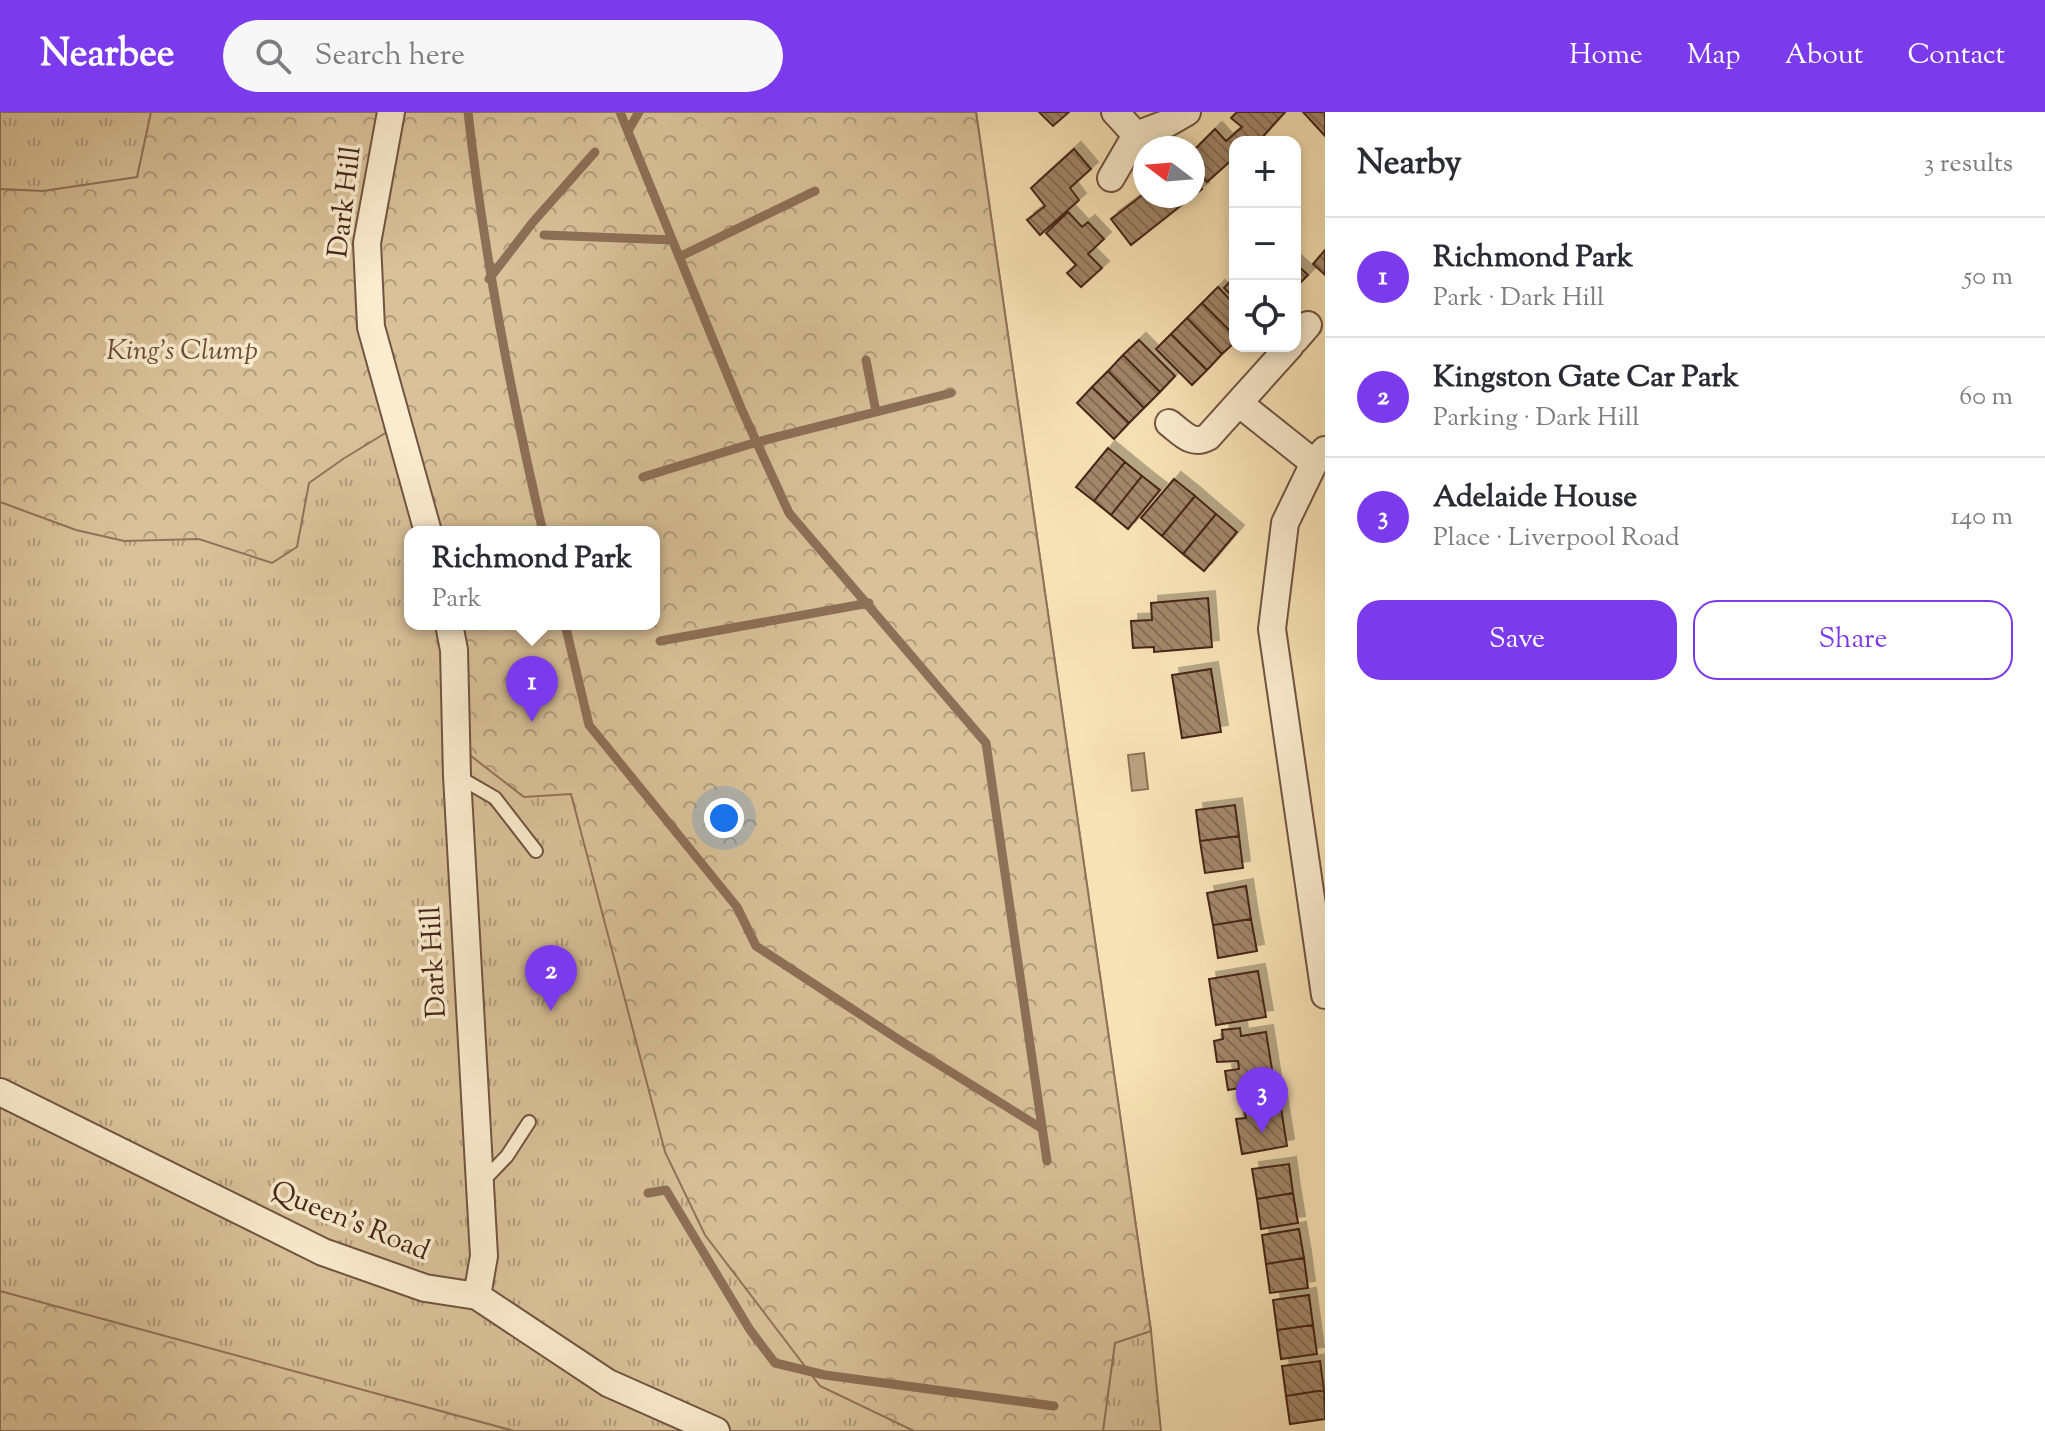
<!DOCTYPE html>
<html lang="en">
<head>
<meta charset="utf-8">
<style>
  body { margin:0; font-family:"Sorts Mill Goudy",serif; background:#f7f7f7; color:#2b2b33 }
  .controls { position:absolute; right:24px; top:24px; display:grid; overflow:hidden; border-radius:16px; box-shadow:0 4px 12px #0003 }
  .controls button { width:72px; height:72px; display:grid; place-items:center; padding:0; border:0; border-bottom:2px solid #e1e1e2; background:#fff; color:#2b2b33; font:40px sans-serif }
  .compass { position:absolute; left:1133px; top:24px; width:72px; height:72px; border-radius:50%; background:#fff; box-shadow:0 4px 12px #0003; rotate:286deg }
  .you { position:absolute; left:724px; top:706px; width:28px; height:28px; margin:-20px; border:6px solid #fff; border-radius:50%; background:#1a73e8; box-shadow:0 0 0 12px #1a73e833 }
  .badge { display:grid; place-items:center; width:52px; height:52px; border-radius:50%; background:#7c3aed; color:#fff; font-size:26px; font-weight:700 }
  .pin { position:absolute; translate:-50% -66px; filter:drop-shadow(0 2px 4px #0008) }
  .pin::after { content:''; position:absolute; top:42px; width:28px; height:24px; background:inherit; clip-path:polygon(0 0,100% 0,50% 100%) }
  .popup { position:absolute; left:404px; top:414px; width:256px; height:104px; box-sizing:border-box; display:grid; place-content:center; border-radius:16px; background:#fff; filter:drop-shadow(0 2px 6px #0005); font-size:26px; white-space:nowrap; color:#7c7c81 }
  .popup b { font-size:30px; color:#2b2b33 }
  .popup::after { content:''; position:absolute; left:50%; top:100%; margin-left:-16px; border:16px solid transparent; border-top-color:#fff }
  .list { margin:0; padding:0; list-style:none }
  h2 { display:flex; justify-content:space-between; align-items:center; height:104px; margin:0; padding:0 32px; font-size:34px }
  h2 small { font-size:26px; font-weight:400; color:#7c7c81 }
  .list li { display:grid; grid-template-columns:52px 1fr auto; gap:24px; align-items:center; box-sizing:border-box; height:120px; padding:0 32px; border-top:2px solid #e1e1e2 }
  .list b { display:block; font-size:30px; white-space:nowrap }
  .list p { margin:0; font-size:26px; white-space:nowrap; color:#7c7c81 }
  .list em { font-size:26px; font-style:normal; color:#7c7c81 }
  .actions { display:flex; gap:16px; padding:24px 32px }
  .actions a { flex:1; padding:18px 0; border:2px solid #7c3aed; border-radius:24px; text-align:center; font-size:28px; color:#7c3aed }
  .actions .main { background:#7c3aed; color:#fff }
  .icon { flex:none; width:44px; height:44px; fill:none; stroke:currentColor; stroke-width:2; stroke-linecap:round; stroke-linejoin:round }
  .map { position:relative; flex:none; width:1325px; height:1319px; overflow:hidden }
  header { display:flex; align-items:center; gap:48px; box-sizing:border-box; height:112px; padding:0 40px; background:#7c3aed; color:#fff }
  header strong { font-size:38px }
  nav { display:flex; gap:44px; margin-inline-start:auto; font-size:28px }
  .search { width:560px; height:72px; background:#f7f7f7; display:flex; align-items:center; gap:20px; box-sizing:border-box; padding:0 28px; border-radius:44px; color:#7c7c81; font-size:30px }
  main { display:flex }
  aside { flex:1; background:#fff }
  .map>svg:first-child { display:block }
  .grass { fill:url(#grass-tufts); stroke:#90745a; stroke-width:2; fill-rule:evenodd }
  .forest { fill:url(#forest-crowns); stroke:#90745a; stroke-width:2 }
  .water { fill:#bba280; stroke:#8c7057; stroke-width:2 }
  .lines { fill:none; stroke-linecap:round; stroke-linejoin:round }
  .stream { stroke:#8c7057; stroke-width:9 }
  .building { fill:url(#building-back-hatch); stroke:#462519; stroke-width:2; filter:url(#shadow) }
  .service-casing { stroke:#725440; stroke-width:16 }
  .minor-casing { stroke:#725440; stroke-width:30 }
  .service { stroke:#faeccf; stroke-width:12 }
  .minor { stroke:#faeccf; stroke-width:26 }
  .labels { text-anchor:middle; dominant-baseline:central; stroke-width:7; stroke-linejoin:round; paint-order:stroke }
  .street-label { font-size:28px; fill:#462519; stroke:#faeccf }
  .park-label { font-size:28px; font-style:italic; fill:#6b4c39; stroke:#faeccf }
</style>
</head>
<body>
<header>
<strong>Nearbee</strong>
<div class="search"><svg class="icon" aria-label="search" viewBox="0 0 24 24"><circle cx="10" cy="10" r="6"/><path d="M15 15l6 6"/></svg>Search here</div>
<nav><a>Home</a><a>Map</a><a>About</a><a>Contact</a></nav>
</header>
<main>
<div class="map">
<svg width="1325" height="1319" viewBox="0 0 1325 1319">
  <defs>
    <pattern id="grass-tufts" width="24" height="20" patternUnits="userSpaceOnUse" patternTransform="scale(2)"><rect width="24" height="20" fill="#d9c29a"/><path d="M3 7l-1-3M5 7V3M7 7l1-3M15 17l-1-3M17 17v-4M19 17l1-3" fill="none" stroke="#b29d7d"/></pattern>
    <pattern id="forest-crowns" width="20" height="18" patternUnits="userSpaceOnUse" patternTransform="scale(2)"><rect width="20" height="18" fill="#d9c29a"/><path d="M2 6a3 3 0 1 1 6 0M12 15a3 3 0 1 1 6 0" fill="none" stroke="#b29d7d"/></pattern>
    <pattern id="building-back-hatch" width="6" height="6" patternUnits="userSpaceOnUse" patternTransform="scale(2)"><rect width="6" height="6" fill="#a2876a"/><path d="M-1 5l2 2M0 0l6 6M5-1l2 2" fill="none" stroke="#866e56"/></pattern>
    <filter id="shadow"><feDropShadow dx="7" dy="-7" stdDeviation="0" flood-color="#0004"/></filter>
  </defs>
  <rect width="100%" height="100%" fill="#f7e2b5"/>
  <filter id="stains"><feTurbulence type="fractalNoise" baseFrequency=".0025" numOctaves="4"/><feColorMatrix values="0 0 0 0 .2 0 0 0 0 .09 0 0 0 0 .02 0 0 0 .5 -.17"/></filter>
  <radialGradient id="worn" r=".72"><stop offset=".6" stop-color="#630" stop-opacity="0"/><stop offset="1" stop-color="#630" stop-opacity=".3"/></radialGradient>
  <path class="grass" d="M 0,0 L 976,0 L 1151,1219 L 1161,1319 L 0,1319 ZM 410,420 L 654,420 L 654,512 L 410,512 Z"/>
  <path class="forest" d="M 151,0 L 976,0 L 1151,1219 L 1115,1231 L 1103,1319 L 914,1319 L 820,1274 L 705,1123 L 665,1040 L 571,682 L 524,685 L 458,634 L 449,512 L 654,512 L 654,420 L 428,420 L 397,314 L 343,347 L 309,371 L 297,435 L 272,451 L 199,427 L 124,429 L 76,418 L 0,390 L 0,77 L 43,79 L 137,65 Z
    M 0,1179 L 514,1319 L 0,1319 Z"/>
  <path class="water" d="M 1144,641 L 1148,677 L 1132,679 L 1128,643 Z"/>
  <g class="lines">
    <path class="stream" d="M 468,0 C 484,144 510,279 543,420
      M 620,0 L 741,296 L 789,401 L 986,631 L 1047,1049
      M 628,19 L 639,0
      M 544,123 L 672,128
      M 679,145 L 815,79
      M 489,167 L 533,110 L 595,40
      M 866,248 L 876,300
      M 643,365 L 757,330 L 951,281
      M 565,512 L 589,613 L 737,795 L 756,834 L 904,931 L 1041,1016
      M 660,529 L 869,491
      M 648,1081 L 666,1078 L 750,1218 L 775,1251 L 825,1263 L 1054,1294"/>
  </g>
  <path class="building" d="M 1039,0 L 1069,0 L 1053,14 Z
    M 1237,0 L 1285,0 L 1258,30 L 1235,30 L 1235,45 L 1207,70 L 1193,56 L 1193,39 L 1215,17 L 1226,29 L 1242,15 L 1231,6 Z
    M 1303,0 L 1325,0 L 1325,24 Z
    M 1074,37 L 1091,57 L 1070,76 L 1079,88 L 1040,123 L 1027,108 L 1045,94 L 1031,76 Z
    M 1193,65 L 1202,77 L 1131,133 L 1111,107 L 1145,81 L 1145,84 L 1193,84 Z
    M 1068,100 L 1082,115 L 1088,110 L 1104,127 L 1088,142 L 1102,156 L 1081,175 L 1067,161 L 1076,153 L 1046,121 Z
    M 1325,138 L 1325,163 L 1313,152 Z
    M 1295,151 L 1308,163 L 1295,176 Z
    M 1235,164 L 1235,187 L 1224,176 Z
    M 1218,175 L 1235,193 L 1235,224 L 1202,191 Z
    M 1202,191 L 1235,224 L 1235,230 L 1222,242 L 1187,206 Z
    M 1187,206 L 1222,242 L 1207,258 L 1171,222 Z
    M 1171,222 L 1207,258 L 1192,273 L 1156,237 Z
    M 1139,228 L 1175,264 L 1160,280 L 1123,243 Z
    M 1123,243 L 1160,280 L 1144,296 L 1108,259 Z
    M 1108,259 L 1144,296 L 1129,311 L 1092,275 Z
    M 1092,275 L 1129,311 L 1114,327 L 1077,291 Z
    M 1108,336 L 1125,350 L 1094,389 L 1076,375 Z
    M 1125,350 L 1142,364 L 1111,403 L 1094,389 Z
    M 1142,364 L 1160,378 L 1128,417 L 1111,403 Z
    M 1174,367 L 1195,384 L 1162,424 L 1141,406 Z
    M 1195,384 L 1216,402 L 1183,442 L 1162,424 Z
    M 1216,402 L 1237,420 L 1204,459 L 1183,442 Z
    M 1208,486 L 1212,535 L 1154,540 L 1154,535 L 1133,536 L 1131,509 L 1152,508 L 1151,491 Z
    M 1211,557 L 1221,620 L 1182,626 L 1172,563 Z
    M 1235,693 L 1239,724 L 1200,729 L 1196,698 Z
    M 1239,724 L 1243,756 L 1205,761 L 1200,729 Z
    M 1246,774 L 1251,807 L 1213,813 L 1207,781 Z
    M 1251,807 L 1257,839 L 1218,846 L 1213,813 Z
    M 1258,859 L 1266,905 L 1216,913 L 1209,867 Z
    M 1240,916 L 1241,924 L 1266,920 L 1274,970 L 1228,978 L 1225,959 L 1239,957 L 1238,949 L 1217,950 L 1214,929 L 1223,927 L 1222,918 Z
    M 1279,983 L 1287,1034 L 1242,1042 L 1236,1007 L 1246,1006 L 1243,990 Z
    M 1289,1052 L 1293,1081 L 1257,1087 L 1252,1057 Z
    M 1293,1081 L 1298,1111 L 1261,1117 L 1257,1087 Z
    M 1299,1117 L 1304,1146 L 1266,1152 L 1262,1123 Z
    M 1304,1146 L 1308,1176 L 1270,1181 L 1266,1152 Z
    M 1309,1183 L 1313,1213 L 1277,1218 L 1273,1188 Z
    M 1313,1213 L 1317,1242 L 1281,1247 L 1277,1218 Z
    M 1320,1249 L 1324,1278 L 1286,1284 L 1282,1254 Z
    M 1324,1278 L 1325,1307 L 1290,1312 L 1286,1284 Z"/>
  <g class="lines">
    <g class="service-casing">
      <path id="service" d="M 457,664 L 495,686 L 536,739
        M 482,1070 L 507,1044 L 529,1010"/>
    </g>
    <g class="minor-casing">
      <path id="minor" d="M 391,0 L 367,131 L 371,215 L 428,420
        M 1115,0 L 1136,23 L 1168,11 L 1187,0
        M 1111,66 L 1136,23
        M 1295,228 L 1308,213
        M 1240,292 L 1314,351
        M 1169,311 C 1182,321 1192,334 1208,325 L 1290,234
        M 1325,338 L 1314,351 L 1285,411 L 1272,517 L 1325,883
        M 449,512 L 454,538 L 457,664 L 484,1144 L 477,1184
        M 0,980 L 323,1140 L 425,1176 L 477,1184 L 608,1271 L 716,1319"/>
    </g>
    <use href="#service" class="service"/>
    <use href="#minor" class="minor"/>
  </g>
  <g class="labels">
    <g class="street-label">
      <text transform="translate(346 90) rotate(-83)">Dark Hill</text>
      <text transform="translate(435 850) rotate(-93)">Dark Hill</text>
      <text transform="translate(350 1110) rotate(22)">Queen's Road</text>
    </g>
    <g class="park-label">
      <text x="182" y="240">King's Clump</text>
    </g>
  </g>
  <rect width="100%" height="100%" filter="url(#stains)"/>
  <rect width="100%" height="100%" fill="url(#worn)"/>
</svg>
<div class="controls">
<button>+</button>
<button>−</button>
<button><svg class="icon" aria-label="locate" viewBox="0 0 24 24"><circle cx="12" cy="12" r="6"/><path d="M12 2v4M12 18v4M2 12h4M18 12h4"/></svg></button>
</div>
<svg class="compass" viewBox="-18 -18 36 36"><path d="M0-13l5 13h-10z" fill="#e53935"/><path d="M0 13l5-13h-10z" fill="#7c7c81"/></svg>
<div class="you"></div>
<div class="pin badge" style="left:532px;top:610px">1</div>
<div class="popup"><b>Richmond Park</b>Park</div>
<div class="pin badge" style="left:551px;top:899px">2</div>
<div class="pin badge" style="left:1262px;top:1021px">3</div>
</div>
<aside>
<h2>Nearby<small>3 results</small></h2>
<ul class="list">
<li><span class="badge">1</span><div><b>Richmond Park</b><p>Park · Dark Hill</p></div><em>50 m</em></li>
<li><span class="badge">2</span><div><b>Kingston Gate Car Park</b><p>Parking · Dark Hill</p></div><em>60 m</em></li>
<li><span class="badge">3</span><div><b>Adelaide House</b><p>Place · Liverpool Road</p></div><em>140 m</em></li>
</ul>
<div class="actions"><a class="main">Save</a><a>Share</a></div>
</aside>
</main>
</body>
</html>
